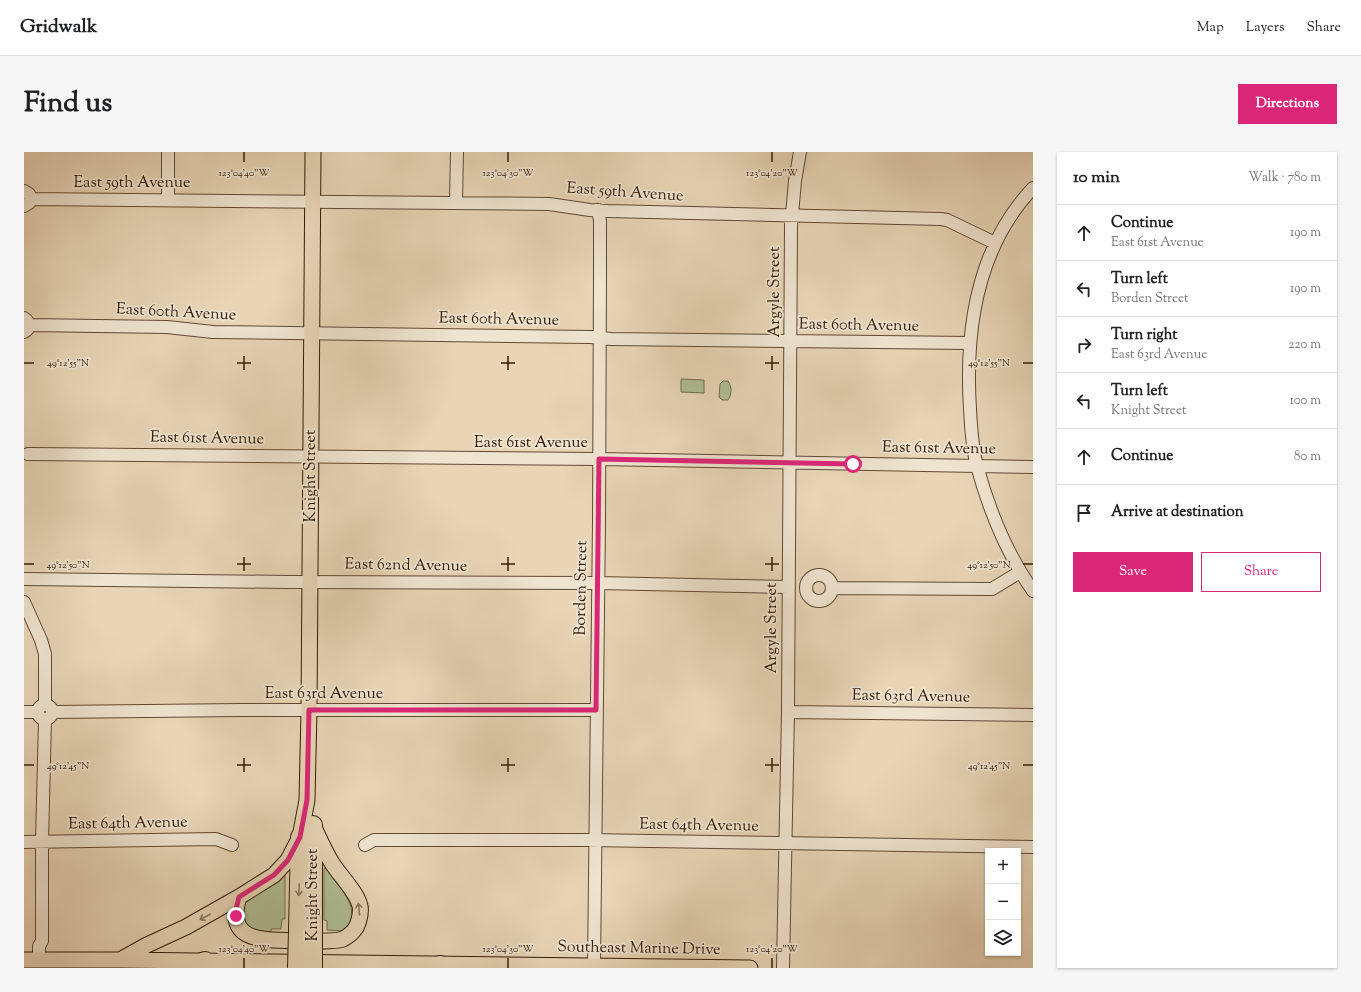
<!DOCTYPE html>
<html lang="en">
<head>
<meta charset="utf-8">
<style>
  body { margin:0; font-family:"Sorts Mill Goudy",serif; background:#f6f6f6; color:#202124 }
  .controls { position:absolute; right:12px; bottom:12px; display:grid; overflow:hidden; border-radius:0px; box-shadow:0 1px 3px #0004 }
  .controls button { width:36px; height:36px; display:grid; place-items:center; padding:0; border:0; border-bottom:1px solid #e0e0e0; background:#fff; color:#202124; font:20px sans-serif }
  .stop { position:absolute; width:12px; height:12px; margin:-9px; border:3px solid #db2777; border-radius:50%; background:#fff }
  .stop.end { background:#db2777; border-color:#fff; box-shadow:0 1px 4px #0008 }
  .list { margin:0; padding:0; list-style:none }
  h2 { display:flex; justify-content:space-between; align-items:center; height:52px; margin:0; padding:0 16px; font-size:17px }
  h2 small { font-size:13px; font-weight:400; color:#757577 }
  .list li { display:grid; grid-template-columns:26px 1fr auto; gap:12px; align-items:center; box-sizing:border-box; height:56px; padding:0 16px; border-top:1px solid #e0e0e0 }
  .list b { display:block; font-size:15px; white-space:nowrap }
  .list p { margin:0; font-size:13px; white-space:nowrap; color:#757577 }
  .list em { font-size:13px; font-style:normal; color:#757577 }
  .actions { display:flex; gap:8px; padding:12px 16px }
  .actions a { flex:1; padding:9px 0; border:1px solid #db2777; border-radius:0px; text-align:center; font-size:14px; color:#db2777 }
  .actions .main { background:#db2777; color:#fff }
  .icon { flex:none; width:22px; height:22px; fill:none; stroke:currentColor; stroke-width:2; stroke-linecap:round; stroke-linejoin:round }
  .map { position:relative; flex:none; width:1009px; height:816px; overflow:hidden; border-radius:0px }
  header { display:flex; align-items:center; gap:24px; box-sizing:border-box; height:56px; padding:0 20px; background:#fff; border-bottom:1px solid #e0e0e0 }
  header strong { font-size:19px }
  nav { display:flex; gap:22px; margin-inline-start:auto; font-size:14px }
  .intro { display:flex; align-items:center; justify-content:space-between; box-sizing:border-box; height:96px; padding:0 24px }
  h1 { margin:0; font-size:28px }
  .button { padding:10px 18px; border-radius:0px; background:#db2777; color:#fff; font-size:14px; font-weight:700 }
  main { display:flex; gap:24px; padding:0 24px }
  aside { flex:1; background:#fff; border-radius:0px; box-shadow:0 1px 3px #0004 }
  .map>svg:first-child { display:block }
  .green { fill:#afbe93; stroke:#726d4d }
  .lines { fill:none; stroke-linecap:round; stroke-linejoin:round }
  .minor-casing { stroke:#614a33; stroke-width:14 }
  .major-casing { stroke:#341c07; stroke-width:17 }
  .highway-casing { stroke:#341c07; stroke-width:20 }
  .minor { stroke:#efe4d0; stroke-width:12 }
  .major { stroke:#e7d5b6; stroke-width:15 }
  .highway { stroke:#e7d5b6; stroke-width:18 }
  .highway-bridge-casing { stroke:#341c07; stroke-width:20; stroke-linecap:butt }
  .highway-bridge { stroke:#e7d5b6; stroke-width:18 }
  .oneway { stroke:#8e785e }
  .route { stroke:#db2777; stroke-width:5 }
  .ticks { fill:none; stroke:#341c07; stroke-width:1.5 }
  .labels { text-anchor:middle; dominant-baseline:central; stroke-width:3.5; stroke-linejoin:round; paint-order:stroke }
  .street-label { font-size:16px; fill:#341c07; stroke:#efe4d0 }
  .ticks-label { font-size:10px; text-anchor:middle; fill:#341c07; stroke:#efe4d0; stroke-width:3.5; stroke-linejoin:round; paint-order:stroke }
</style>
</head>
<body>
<header>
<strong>Gridwalk</strong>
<nav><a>Map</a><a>Layers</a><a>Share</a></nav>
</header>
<div class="intro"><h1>Find us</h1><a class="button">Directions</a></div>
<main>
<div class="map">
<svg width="1009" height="816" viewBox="0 0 1009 816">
  <rect width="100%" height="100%" fill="#e7d5b6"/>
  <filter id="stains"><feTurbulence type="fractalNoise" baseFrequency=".005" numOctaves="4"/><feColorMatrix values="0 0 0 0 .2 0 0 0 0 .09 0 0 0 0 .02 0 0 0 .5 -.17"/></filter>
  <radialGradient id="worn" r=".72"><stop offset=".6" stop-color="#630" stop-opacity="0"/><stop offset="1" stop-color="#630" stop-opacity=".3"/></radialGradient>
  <path class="green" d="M 657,227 L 680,228 L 680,241 L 657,240 Z
    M 699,229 L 704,229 C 708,235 708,242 704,248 L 698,248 L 695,245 L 696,232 Z
    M 300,716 L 302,716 C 314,733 343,761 318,779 L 303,778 L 303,769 L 300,768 Z
    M 261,721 L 261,767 L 258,767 L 257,777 L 247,777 L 247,780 C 233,780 230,780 220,771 L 219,753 L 222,748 Z"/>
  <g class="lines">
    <g class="minor-casing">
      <path id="minor" d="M 1009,36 C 953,95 941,179 946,257 C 947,276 948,296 953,314 C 965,358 983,402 1009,439
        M 0,39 L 5,42 L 7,47 L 5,51 L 0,54
        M 7,47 L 525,52 L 566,58 L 584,59 L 917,67 L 923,68 L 971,91
        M 144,47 L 144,0
        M 432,50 L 433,0
        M 0,166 C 6,170 6,177 0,180
        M 5,173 L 143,175 L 189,180 L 567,185 L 587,187 L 946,191
        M 4,302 L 575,307 L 1009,315
        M782 436a13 13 0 1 1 26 0a13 13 0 1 1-26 0Z
        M 0,427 L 265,430 L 574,431 L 765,435
        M 808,436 L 968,437 L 996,420
        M 0,450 L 17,488 L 21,502 L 21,553
        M14 560a7 7 0 1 1 14 0a7 7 0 1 1-14 0Z
        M 0,560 L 14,560
        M 29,560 L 216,558 L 572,558
        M 764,560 L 1009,563
        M 0,690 L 192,687 L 208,693
        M 341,693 L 350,688 L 563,688 L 1009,695
        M 15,808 L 15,794 L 18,789 L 18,690 L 21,567
        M 570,814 L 575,370 L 576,122 L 576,69 L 574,58
        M 759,816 L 764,560 L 767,74 L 771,29 L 776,0"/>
    </g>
    <g class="major-casing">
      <path id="major" d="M 215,745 C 200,793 243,787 274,789 C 283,789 312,790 319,787 C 330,781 334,775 336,763 C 336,761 337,757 336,754 C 333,740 316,724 308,711 C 301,700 295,686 289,673
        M 0,808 L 96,808 L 726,816
        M 96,808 L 123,793 L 162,775 L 215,745 L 250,723 L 264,708 L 276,685 L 283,648 L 285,558 L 289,0"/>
    </g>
    <g class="highway-casing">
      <path id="highway" d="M 289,673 L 289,779
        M 274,779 L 276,685
        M 165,816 L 181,809
        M 415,816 L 416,813"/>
    </g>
    <use href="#minor" class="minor"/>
    <use href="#major" class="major"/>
    <use href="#highway" class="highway"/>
    <g class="highway-bridge-casing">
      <path id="highway-bridge" d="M 273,816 L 274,779
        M 289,816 L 289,779"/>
    </g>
    <use href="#highway-bridge" class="highway-bridge"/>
  </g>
  <defs><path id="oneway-shaft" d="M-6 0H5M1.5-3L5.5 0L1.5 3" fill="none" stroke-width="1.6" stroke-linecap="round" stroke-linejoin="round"/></defs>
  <g class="oneway">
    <use href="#oneway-shaft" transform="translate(275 738) rotate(92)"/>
    <use href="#oneway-shaft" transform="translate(335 757) rotate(-96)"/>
    <use href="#oneway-shaft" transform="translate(181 765) rotate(152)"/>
  </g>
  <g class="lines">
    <path class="route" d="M 212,764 L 212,757 L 215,745 L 250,723 L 264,708 L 276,685 L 283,648 L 285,558 L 572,558 L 575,307 L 829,312"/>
  </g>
  <path class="ticks" d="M 220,0 L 220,10M 484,0 L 484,10M 748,0 L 748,10M 220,204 L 220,218M 484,204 L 484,218M 748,204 L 748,218M 0,211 L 10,211M 213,211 L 227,211M 477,211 L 491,211M 741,211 L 755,211M 999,211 L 1009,211M 220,405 L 220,419M 484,405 L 484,419M 748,405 L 748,419M 0,412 L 10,412M 213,412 L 227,412M 477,412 L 491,412M 741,412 L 755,412M 999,412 L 1009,412M 220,606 L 220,620M 484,606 L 484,620M 748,606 L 748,620M 0,613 L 10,613M 213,613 L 227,613M 477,613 L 491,613M 741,613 L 755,613M 999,613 L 1009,613M 220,806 L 220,816M 484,806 L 484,816M 748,806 L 748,816"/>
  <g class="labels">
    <g class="street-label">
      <text x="108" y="31">East 59th Avenue</text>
      <text transform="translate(601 41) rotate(4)">East 59th Avenue</text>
      <text transform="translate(751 140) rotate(-90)">Argyle Street</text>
      <text transform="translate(152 161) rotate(3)">East 60th Avenue</text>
      <text transform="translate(475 168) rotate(1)">East 60th Avenue</text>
      <text transform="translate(835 174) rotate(1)">East 60th Avenue</text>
      <text transform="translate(183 287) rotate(1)">East 61st Avenue</text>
      <text x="507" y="291">East 61st Avenue</text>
      <text transform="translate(915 297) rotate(1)">East 61st Avenue</text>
      <text transform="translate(287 324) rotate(-90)">Knight Street</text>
      <text transform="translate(382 414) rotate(1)">East 62nd Avenue</text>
      <text transform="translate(558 436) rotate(-89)">Borden Street</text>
      <text transform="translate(748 476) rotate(-90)">Argyle Street</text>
      <text x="300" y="542">East 63rd Avenue</text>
      <text transform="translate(887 545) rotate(1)">East 63rd Avenue</text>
      <text transform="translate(104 672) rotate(-1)">East 64th Avenue</text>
      <text transform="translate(675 674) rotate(1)">East 64th Avenue</text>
      <text transform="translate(289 743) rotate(-90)">Knight Street</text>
      <text transform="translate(615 797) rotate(1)">Southeast Marine Drive</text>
    </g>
  </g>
  <g class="ticks-label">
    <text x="220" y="24">123°04'40"W</text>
    <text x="484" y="24">123°04'30"W</text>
    <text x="748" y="24">123°04'20"W</text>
    <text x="44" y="214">49°12'55"N</text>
    <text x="965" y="214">49°12'55"N</text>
    <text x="44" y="416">49°12'50"N</text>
    <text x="965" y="416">49°12'50"N</text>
    <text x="44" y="617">49°12'45"N</text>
    <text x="965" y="617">49°12'45"N</text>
    <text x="220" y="800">123°04'40"W</text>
    <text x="484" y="800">123°04'30"W</text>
    <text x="748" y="800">123°04'20"W</text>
  </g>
  <rect width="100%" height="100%" filter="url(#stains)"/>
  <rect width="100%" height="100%" fill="url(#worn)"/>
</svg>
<div class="controls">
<button>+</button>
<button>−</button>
<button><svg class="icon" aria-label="layers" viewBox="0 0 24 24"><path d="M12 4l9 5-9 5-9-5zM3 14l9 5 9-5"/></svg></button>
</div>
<div class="stop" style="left:829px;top:312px"></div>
<div class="stop end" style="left:212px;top:764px"></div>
</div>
<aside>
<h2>10 min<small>Walk · 780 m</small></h2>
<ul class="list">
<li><svg class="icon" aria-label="ahead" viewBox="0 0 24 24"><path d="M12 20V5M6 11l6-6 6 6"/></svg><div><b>Continue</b><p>East 61st Avenue</p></div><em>190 m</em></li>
<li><svg class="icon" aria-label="left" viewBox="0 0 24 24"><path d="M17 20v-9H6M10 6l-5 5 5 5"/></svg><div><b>Turn left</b><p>Borden Street</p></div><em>190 m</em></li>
<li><svg class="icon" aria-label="right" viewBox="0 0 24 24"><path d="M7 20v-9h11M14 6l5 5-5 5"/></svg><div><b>Turn right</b><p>East 63rd Avenue</p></div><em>220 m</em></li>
<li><svg class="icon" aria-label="left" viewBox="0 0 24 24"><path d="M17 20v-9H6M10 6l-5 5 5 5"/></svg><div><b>Turn left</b><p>Knight Street</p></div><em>100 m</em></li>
<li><svg class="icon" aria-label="ahead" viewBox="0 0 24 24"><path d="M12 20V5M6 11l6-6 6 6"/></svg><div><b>Continue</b></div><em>80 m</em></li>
<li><svg class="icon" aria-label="arrive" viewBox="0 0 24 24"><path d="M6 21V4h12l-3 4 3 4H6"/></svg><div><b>Arrive at destination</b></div></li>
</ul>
<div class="actions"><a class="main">Save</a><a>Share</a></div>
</aside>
</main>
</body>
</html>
